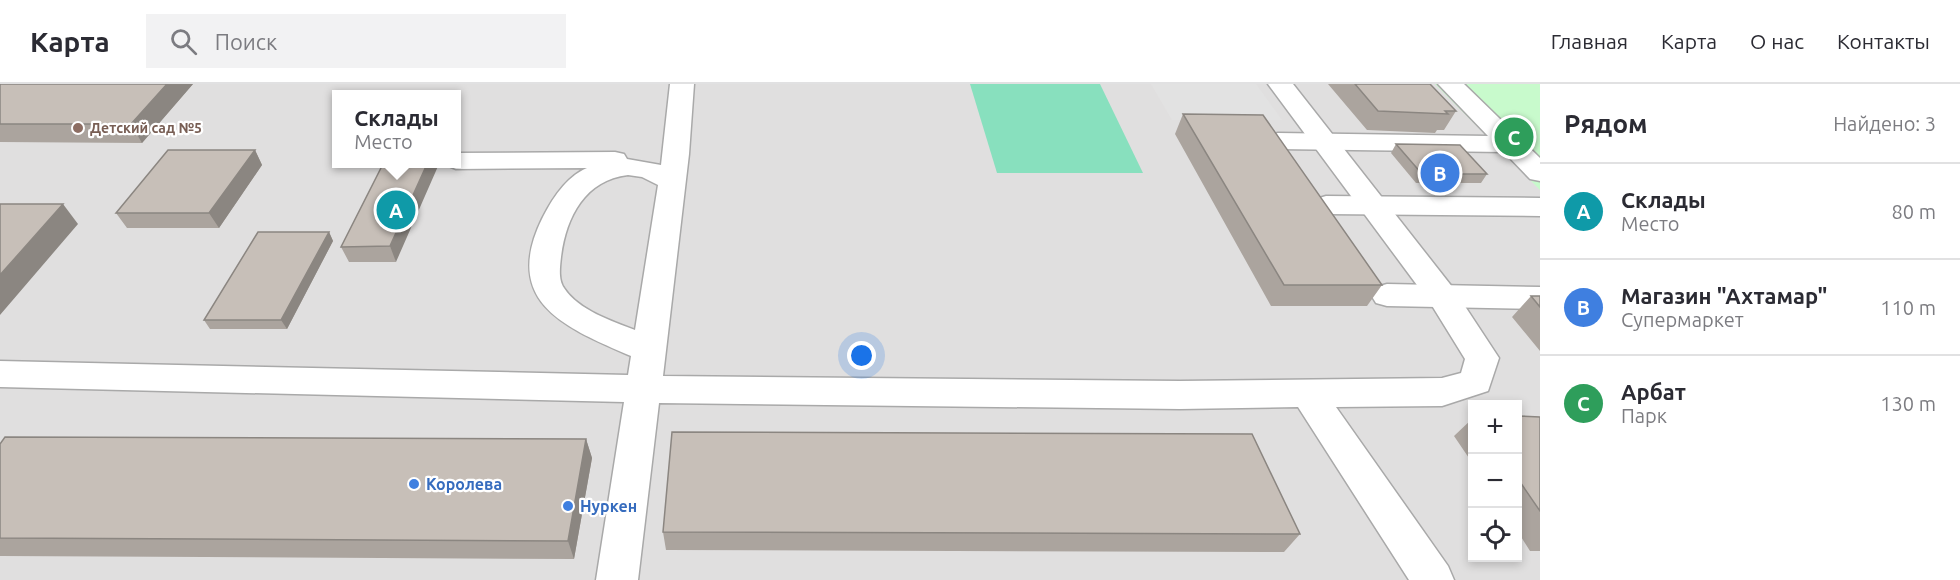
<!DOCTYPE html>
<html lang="ru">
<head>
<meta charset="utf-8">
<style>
  body { margin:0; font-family:Ubuntu,sans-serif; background:#f2f2f3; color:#2b2b33 }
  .controls { position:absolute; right:18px; bottom:18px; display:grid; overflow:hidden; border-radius:0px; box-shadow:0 3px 9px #0003 }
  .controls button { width:54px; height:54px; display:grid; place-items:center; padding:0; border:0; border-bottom:2px solid #e1e1e2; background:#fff; color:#2b2b33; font:30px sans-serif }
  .you { position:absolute; left:862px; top:272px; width:21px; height:21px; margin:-15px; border:4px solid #fff; border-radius:50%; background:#1a73e8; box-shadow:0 0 0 9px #1a73e833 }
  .badge { display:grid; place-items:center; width:39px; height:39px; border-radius:50%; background:#d40000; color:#fff; font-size:20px; font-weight:700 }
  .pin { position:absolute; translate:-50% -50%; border:3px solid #fff; box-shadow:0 2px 6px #0006 }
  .popup { position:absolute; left:332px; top:6px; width:129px; height:78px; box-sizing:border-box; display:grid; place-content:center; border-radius:0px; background:#fff; filter:drop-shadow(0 2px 4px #0005); font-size:20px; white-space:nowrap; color:#7c7c81 }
  .popup b { font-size:22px; color:#2b2b33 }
  .popup::after { content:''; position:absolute; left:50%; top:100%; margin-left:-12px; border:12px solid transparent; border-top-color:#fff }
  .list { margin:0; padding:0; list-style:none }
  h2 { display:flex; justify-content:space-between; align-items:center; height:78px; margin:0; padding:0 24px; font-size:26px }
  h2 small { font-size:20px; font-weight:400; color:#7c7c81 }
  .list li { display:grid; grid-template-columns:39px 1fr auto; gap:18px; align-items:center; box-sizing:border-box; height:96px; padding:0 24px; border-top:2px solid #e1e1e2 }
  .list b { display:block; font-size:22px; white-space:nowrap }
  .list p { margin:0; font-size:20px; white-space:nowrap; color:#7c7c81 }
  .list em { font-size:20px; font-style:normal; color:#7c7c81 }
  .icon { flex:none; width:33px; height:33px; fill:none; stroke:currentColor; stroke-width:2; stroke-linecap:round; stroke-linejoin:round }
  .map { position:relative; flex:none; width:1540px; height:496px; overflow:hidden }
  header { display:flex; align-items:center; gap:36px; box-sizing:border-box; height:84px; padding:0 30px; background:#fff; border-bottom:2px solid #e1e1e2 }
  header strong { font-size:28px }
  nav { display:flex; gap:33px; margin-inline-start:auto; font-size:21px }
  .search { width:420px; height:54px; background:#f2f2f3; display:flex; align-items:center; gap:15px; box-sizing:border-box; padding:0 21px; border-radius:0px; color:#7c7c81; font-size:22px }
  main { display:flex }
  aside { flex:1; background:#fff }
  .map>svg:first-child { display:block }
  .residential { fill:#e0dfdf; fill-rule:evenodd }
  .park { fill:#c8facc }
  .pitch { fill:#88e0be }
  .parking { fill:#e2e2e2 }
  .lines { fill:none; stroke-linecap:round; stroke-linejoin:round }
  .pedestrian-casing { stroke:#a9a9a9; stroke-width:3 }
  .minor-casing { stroke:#a9a9a9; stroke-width:3 }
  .pedestrian { fill:#fff; fill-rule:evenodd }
  .minor { fill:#fff; fill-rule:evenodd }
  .wall { fill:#aba49e }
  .shaded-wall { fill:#8b8681 }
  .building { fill:#c7bfb8; stroke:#8b8681; stroke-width:1.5 }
  .education-dot { fill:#8d6e63; stroke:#fff; stroke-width:2 }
  .shop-dot { fill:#3f7fe0; stroke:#fff; stroke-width:2 }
  .labels { text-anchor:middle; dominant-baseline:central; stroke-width:4.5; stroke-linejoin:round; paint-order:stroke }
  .far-education-label { font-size:14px; font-weight:bold; fill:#785e54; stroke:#fff; text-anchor:start }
  .shop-label { font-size:16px; font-weight:bold; fill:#366cbe; stroke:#fff; text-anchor:start }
</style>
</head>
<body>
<header>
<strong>Карта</strong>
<div class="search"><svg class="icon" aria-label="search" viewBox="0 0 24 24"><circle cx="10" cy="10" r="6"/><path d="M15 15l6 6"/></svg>Поиск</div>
<nav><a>Главная</a><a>Карта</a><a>О нас</a><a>Контакты</a></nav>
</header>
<main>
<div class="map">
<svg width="1540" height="496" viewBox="0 0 1540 496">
  <rect width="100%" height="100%" fill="#f2efe9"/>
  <path class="residential" d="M 0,0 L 1540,0 L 1540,496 L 0,496 ZM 336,10 L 456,10 L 456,80 L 336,80 ZM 1472,320 L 1518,320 L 1518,474 L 1472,474 Z"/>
  <path class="park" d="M 1435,0 L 1540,0 L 1540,106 Z"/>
  <path class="pitch" d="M 970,0 L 1100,0 L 1143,89 L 997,89 Z"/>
  <path class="parking" d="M 1151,0 L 1256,0 L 1282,36 L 1172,36 Z"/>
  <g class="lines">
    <g class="pedestrian-casing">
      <path id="pedestrian" d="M 1438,0 L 1464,0 L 1540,74 L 1540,97 L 1530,95 L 1504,68 L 1278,65 L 1269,63 L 1265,57 L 1269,51 L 1278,49 L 1488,52 Z
        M 1326,112 L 1540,114 L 1540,132 L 1326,130 L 1316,127 L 1312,121 L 1316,115 Z
        M 1387,200 L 1540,203 L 1540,225 L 1387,222 L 1376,219 L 1371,211 L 1376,203 Z"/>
    </g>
    <g class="minor-casing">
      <path id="minor" d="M 670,0 L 694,0 L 689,70 L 663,292 L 1180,297 L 1442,294 L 1461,289 L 1465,275 L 1431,220 L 1268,0 L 1293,0 L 1453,204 L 1499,274 L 1488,307 L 1442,322 L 1336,323 L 1448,482 L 1454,496 L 1409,496 L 1298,323 L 1180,325 L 659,319 L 638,496 L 596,496 L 624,318 L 0,303 L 0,277 L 628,291 L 631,272 C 567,244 501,219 542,135 C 552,115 566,93 587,84 L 456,85 L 444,80 L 456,80 L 456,69 L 615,68 L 624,70 L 627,75 L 661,81 ZM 628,91 L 642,93 L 658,101 L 635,246 C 612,237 578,226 564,204 C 558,196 560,182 561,173 C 566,133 585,96 628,91 Z"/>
    </g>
    <use href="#pedestrian" class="pedestrian"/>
    <use href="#minor" class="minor"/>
  </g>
  <path class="wall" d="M 0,0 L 193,0 L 142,59 L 0,58 Z
    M 1328,0 L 1430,0 L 1456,27 L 1444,46 L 1437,46 L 1435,49 L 1367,46 Z
    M 1183,30 L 1382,201 L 1367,222 L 1271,222 L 1175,50 Z
    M 1396,60 L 1487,90 L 1481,99 L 1416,99 L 1391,69 Z
    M 255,66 L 262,81 L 219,144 L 127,144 L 116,129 Z
    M 383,80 L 396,178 L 349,178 L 341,163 Z
    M 329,148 L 333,157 L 287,245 L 210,245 L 204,236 Z
    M 1531,212 L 1540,212 L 1540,267 L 1512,233 Z
    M 1518,332 L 1540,333 L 1540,467 L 1530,467 L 1518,448 Z
    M 1473,334 L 1473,380 L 1454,352 Z
    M 586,355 L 592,374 L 574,475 L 0,472 L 0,360 Z
    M 663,448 L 1300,450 L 1284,468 L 666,466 Z"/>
  <path class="shaded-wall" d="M 167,0 L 193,0 L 142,59 L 131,40 Z
    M 255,66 L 262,81 L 219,144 L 209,129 Z
    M 427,80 L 439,80 L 396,178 L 390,162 Z
    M 63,120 L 78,140 L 0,231 L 0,191 Z
    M 329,148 L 333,157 L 287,245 L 281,236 Z
    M 586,355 L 592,374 L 574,475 L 568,457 Z"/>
  <path class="building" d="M 0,0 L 167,0 L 131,40 L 0,40 Z
    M 1355,0 L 1430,0 L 1456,27 L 1445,27 L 1448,30 L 1378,27 Z
    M 1183,30 L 1263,31 L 1382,201 L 1284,201 Z
    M 1396,60 L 1460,61 L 1487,90 L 1422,90 Z
    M 168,66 L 255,66 L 209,129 L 116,129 Z
    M 383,80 L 427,80 L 390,162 L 341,163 Z
    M 0,120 L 63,120 L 0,191 Z
    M 258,148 L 329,148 L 281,236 L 204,236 Z
    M 1531,212 L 1540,212 L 1540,223 Z
    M 1518,332 L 1540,333 L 1540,427 L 1518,395 Z
    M 672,348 L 1252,350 L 1300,450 L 663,448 Z
    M 5,353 L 586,355 L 568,457 L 0,454 L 0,360 Z"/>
  <circle class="education-dot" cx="78" cy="44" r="6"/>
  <g class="shop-dot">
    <circle cx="414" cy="400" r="6"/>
    <circle cx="568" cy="422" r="6"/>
  </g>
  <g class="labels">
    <g class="far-education-label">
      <text x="90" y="44">Детский сад №5</text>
    </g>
    <g class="shop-label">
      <text x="426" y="400">Королева</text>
      <text x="580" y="422">Нуркен</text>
    </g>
  </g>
</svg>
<div class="controls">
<button>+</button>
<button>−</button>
<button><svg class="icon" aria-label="locate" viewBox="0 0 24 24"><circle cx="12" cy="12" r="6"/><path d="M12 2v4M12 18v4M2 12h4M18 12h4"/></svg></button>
</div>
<div class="you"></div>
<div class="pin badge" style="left:396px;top:126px;background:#0f9aa8">A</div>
<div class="popup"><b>Склады</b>Место</div>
<div class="pin badge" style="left:1440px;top:89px;background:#3f7fe0">B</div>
<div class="pin badge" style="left:1514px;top:53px;background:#2e9e5b">C</div>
</div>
<aside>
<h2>Рядом<small>Найдено: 3</small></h2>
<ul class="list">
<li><span class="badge" style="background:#0f9aa8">A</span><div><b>Склады</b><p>Место</p></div><em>80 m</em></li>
<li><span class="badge" style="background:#3f7fe0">B</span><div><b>Магазин &quot;Ахтамар&quot;</b><p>Супермаркет</p></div><em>110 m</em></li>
<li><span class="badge" style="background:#2e9e5b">C</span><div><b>Арбат</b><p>Парк</p></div><em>130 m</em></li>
</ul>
</aside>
</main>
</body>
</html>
